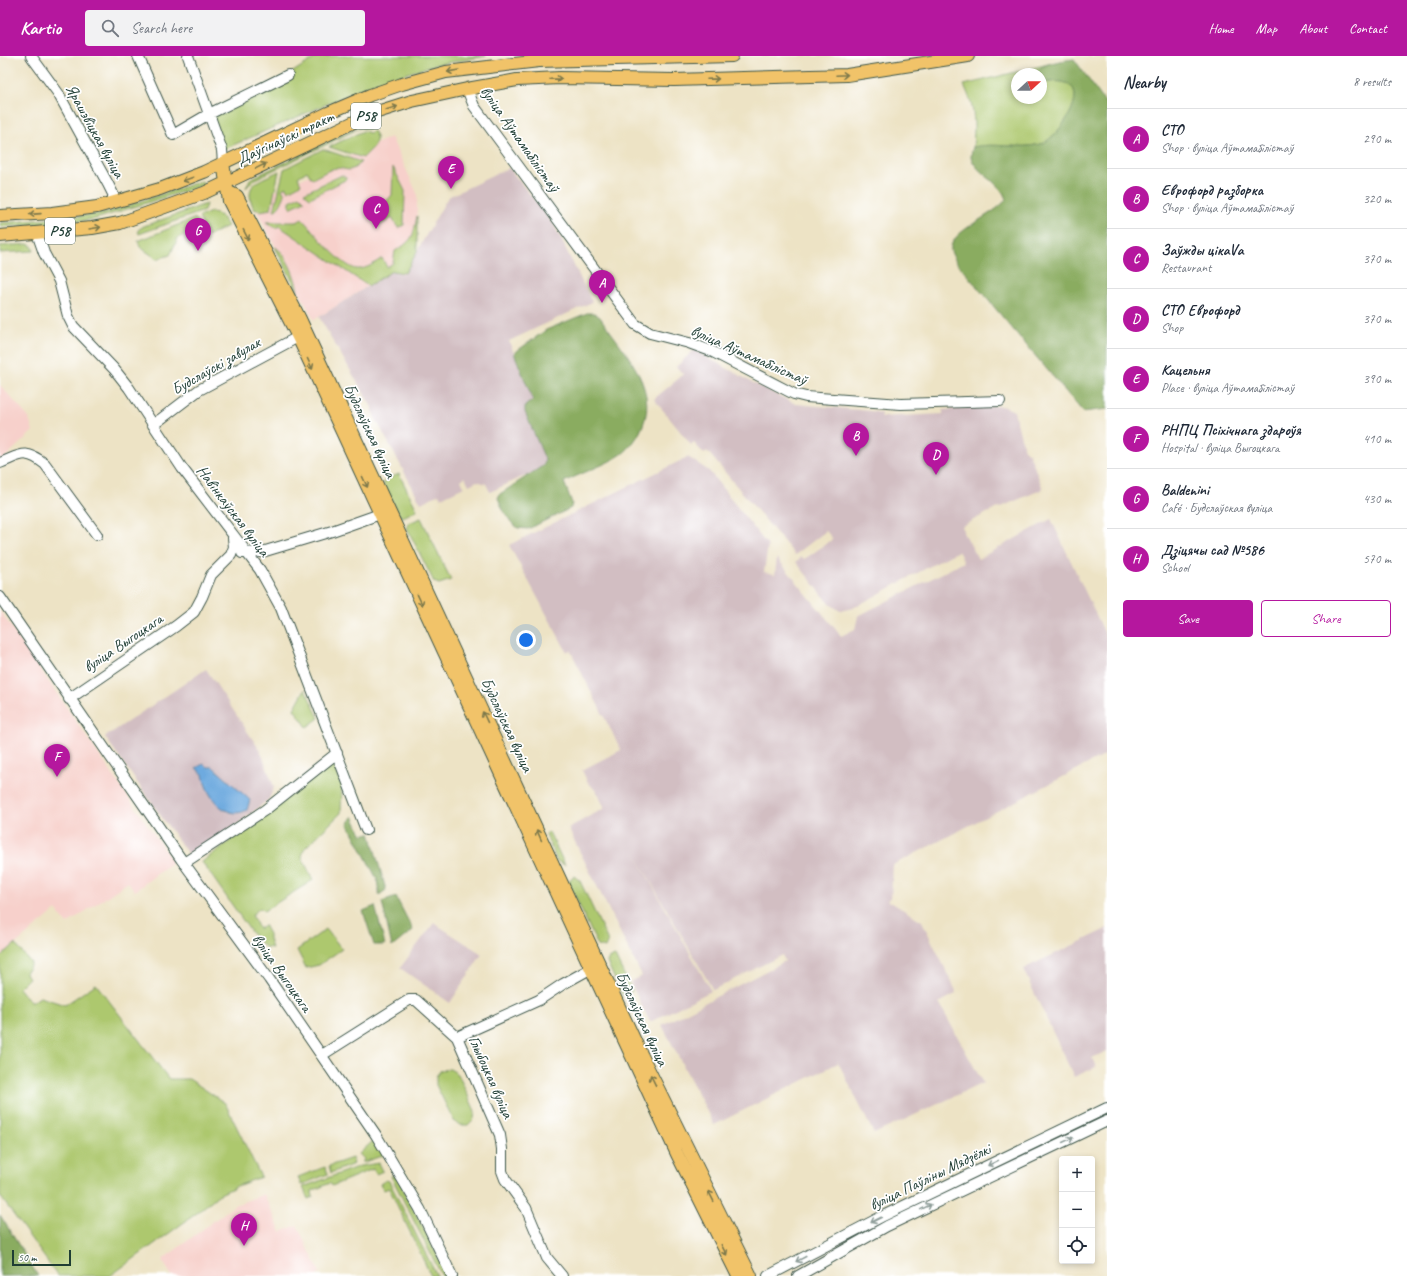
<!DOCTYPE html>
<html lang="en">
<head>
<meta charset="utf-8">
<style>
  body { margin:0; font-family:Caveat,sans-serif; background:#f2f2f3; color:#1f2937 }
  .controls { position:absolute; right:12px; bottom:12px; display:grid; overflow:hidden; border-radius:4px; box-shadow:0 2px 6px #0003 }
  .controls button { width:36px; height:36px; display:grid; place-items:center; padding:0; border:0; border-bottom:1px solid #e0e1e3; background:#fff; color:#1f2937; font:20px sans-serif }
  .compass { position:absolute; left:1011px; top:12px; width:36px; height:36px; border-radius:50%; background:#fff; box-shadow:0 2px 6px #0003; rotate:69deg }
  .scale { position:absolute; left:12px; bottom:10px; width:59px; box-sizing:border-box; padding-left:4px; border:2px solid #1f3d34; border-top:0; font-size:11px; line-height:14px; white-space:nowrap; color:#1f3d34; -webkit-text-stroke:3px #fff; paint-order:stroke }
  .you { position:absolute; left:526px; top:584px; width:14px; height:14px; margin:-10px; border:3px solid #fff; border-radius:50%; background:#1a73e8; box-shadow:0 0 0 6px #1a73e833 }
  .badge { display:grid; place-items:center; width:26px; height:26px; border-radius:50%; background:#b5179e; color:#fff; font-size:13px; font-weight:700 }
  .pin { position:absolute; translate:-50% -33px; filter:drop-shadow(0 1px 2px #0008) }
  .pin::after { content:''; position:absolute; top:21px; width:14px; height:12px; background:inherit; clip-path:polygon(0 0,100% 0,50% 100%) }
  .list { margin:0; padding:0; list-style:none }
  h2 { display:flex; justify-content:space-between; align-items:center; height:52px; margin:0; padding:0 16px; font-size:17px }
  h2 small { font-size:13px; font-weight:400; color:#747a83 }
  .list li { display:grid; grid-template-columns:26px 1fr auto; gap:12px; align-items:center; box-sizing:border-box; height:60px; padding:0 16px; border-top:1px solid #e0e1e3 }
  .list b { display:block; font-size:15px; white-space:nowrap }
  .list p { margin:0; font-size:13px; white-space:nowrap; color:#747a83 }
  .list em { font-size:13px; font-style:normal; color:#747a83 }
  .actions { display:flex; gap:8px; padding:12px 16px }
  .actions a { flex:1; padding:9px 0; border:1px solid #b5179e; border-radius:4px; text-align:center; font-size:14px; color:#b5179e }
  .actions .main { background:#b5179e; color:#fff }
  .icon { flex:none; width:22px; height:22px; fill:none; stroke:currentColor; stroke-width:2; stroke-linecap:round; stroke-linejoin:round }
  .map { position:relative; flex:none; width:1107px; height:1220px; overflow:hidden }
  header { display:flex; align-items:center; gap:24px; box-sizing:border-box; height:56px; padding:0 20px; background:#b5179e; color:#fff }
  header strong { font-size:19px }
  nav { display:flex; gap:22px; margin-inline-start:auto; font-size:14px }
  .search { width:280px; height:36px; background:#f2f2f3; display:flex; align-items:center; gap:10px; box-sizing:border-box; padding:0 14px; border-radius:4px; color:#747a83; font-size:15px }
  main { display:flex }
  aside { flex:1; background:#fff }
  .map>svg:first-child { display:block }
  .built { fill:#f7d0cb }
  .industrial { fill:#d2bec2 }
  .green { fill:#adc86e; stroke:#668251 }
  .forest { fill:#8aac61; stroke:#54744a }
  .water { fill:#6eaadf; stroke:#46748a }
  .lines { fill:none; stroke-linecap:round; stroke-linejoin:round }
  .minor-casing { stroke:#3e564a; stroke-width:12 }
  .major-casing { stroke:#3e564a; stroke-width:14 }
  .minor { stroke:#fff; stroke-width:10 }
  .major { stroke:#f1c369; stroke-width:12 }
  .oneway { stroke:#7d794c }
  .oneway2 { stroke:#8f9e9a }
  .labels { text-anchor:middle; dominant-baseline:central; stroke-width:3.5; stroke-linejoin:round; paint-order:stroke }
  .shield { fill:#fff; stroke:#627771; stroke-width:1 }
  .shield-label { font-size:15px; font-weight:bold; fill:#1f3d34 }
  .street-label { font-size:16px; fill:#1f3d34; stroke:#fff }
</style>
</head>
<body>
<header>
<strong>Kartio</strong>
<div class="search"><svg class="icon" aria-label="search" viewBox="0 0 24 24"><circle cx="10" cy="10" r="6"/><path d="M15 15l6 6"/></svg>Search here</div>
<nav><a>Home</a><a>Map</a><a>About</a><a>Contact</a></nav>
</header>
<main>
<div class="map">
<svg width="1107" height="1220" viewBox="0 0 1107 1220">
  <rect width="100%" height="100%" fill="#fff"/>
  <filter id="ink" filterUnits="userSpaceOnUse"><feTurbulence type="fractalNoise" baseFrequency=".025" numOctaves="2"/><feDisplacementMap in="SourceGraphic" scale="8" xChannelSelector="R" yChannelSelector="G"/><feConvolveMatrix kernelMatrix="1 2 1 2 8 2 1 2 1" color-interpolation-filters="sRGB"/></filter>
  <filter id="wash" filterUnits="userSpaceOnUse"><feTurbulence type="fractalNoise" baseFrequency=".012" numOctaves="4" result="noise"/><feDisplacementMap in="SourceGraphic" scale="16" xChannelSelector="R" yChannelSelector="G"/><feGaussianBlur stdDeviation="0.9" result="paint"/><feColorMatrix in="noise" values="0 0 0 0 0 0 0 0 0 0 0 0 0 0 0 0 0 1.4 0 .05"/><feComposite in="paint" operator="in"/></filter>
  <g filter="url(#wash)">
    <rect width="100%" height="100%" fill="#ede3c5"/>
    <path class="built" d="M 391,81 L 417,137 L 417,196 L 404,218 L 392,215 L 314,264 L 252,146 Z
      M 0,329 L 29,362 L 33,375 L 0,406 Z
      M 0,555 L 170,802 L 171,807 L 135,835 L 128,826 L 67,868 L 56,854 L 0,901 Z
      M 264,1138 L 281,1176 L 297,1169 L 320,1217 L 316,1220 L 172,1220 L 162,1204 L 235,1149 Z"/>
    <path class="industrial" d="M 509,112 L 554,169 L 592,246 L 509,285 L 533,344 L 525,350 L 525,356 L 543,396 L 545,403 L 543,409 L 533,416 L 490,436 L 486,428 L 477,425 L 469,429 L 465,421 L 461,424 L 464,431 L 441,442 L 439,438 L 421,447 L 374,360 L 373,353 L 319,261 L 392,215 L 404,218 L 448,141 Z
      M 694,294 L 757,329 L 796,348 L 871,355 L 881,357 L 881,361 L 943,358 L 943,354 L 982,350 L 1003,350 L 1014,355 L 1024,393 L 1029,397 L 1043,433 L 987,457 L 962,470 L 964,480 L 966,480 L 978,503 L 1051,463 L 1107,582 L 1107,698 L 893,809 L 891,842 L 887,844 L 922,865 L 957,937 L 939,947 L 983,1027 L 874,1078 L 837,1004 L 838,1007 L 714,1069 L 662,969 L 785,905 L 782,899 L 713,934 L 632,793 L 711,935 L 650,966 L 630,926 L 642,920 L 568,772 L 605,752 L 596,735 L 587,725 L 582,714 L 621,694 L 571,596 L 570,594 L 567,596 L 509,489 L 688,401 L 709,415 L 768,490 L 764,516 L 775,518 L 777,502 L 841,580 L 855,573 L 858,560 L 964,506 L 958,495 L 853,552 L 840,555 L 830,548 L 796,506 L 802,501 L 804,503 L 809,500 L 833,483 L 826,475 L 795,499 L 707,395 L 704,398 L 694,387 L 691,389 L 654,343 L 684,318 L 676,311 Z
      M 206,613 L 261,696 L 274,731 L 269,743 L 239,767 L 190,801 L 105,681 Z
      M 434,867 L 482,898 L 450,947 L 400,912 Z
      M 1107,873 L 1107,995 L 1092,1002 L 1096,1011 L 1074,1021 L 1023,913 Z"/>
    <path class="green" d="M 318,0 L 486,0 L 434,9 L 373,28 L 222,94 L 209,58 L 288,19 Z
      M 1052,7 L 1036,14 L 1034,18 L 1017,18 L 1017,42 L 1041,42 L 1041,27 C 1050,26 1063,23 1071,30 C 1086,43 1055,85 1040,88 C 1019,94 995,86 973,91 C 975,66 975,52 964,29 Z
      M 365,70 L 370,72 L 368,73 L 360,72 L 253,124 L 246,132 L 250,123 L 350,75 Z
      M 363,75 L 370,77 L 373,75 C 382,87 370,94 363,102 L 329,91 Z
      M 323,93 L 361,106 C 348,121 345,109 332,113 C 325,116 318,120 312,123 L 307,115 L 298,121 L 301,128 L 288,135 L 286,131 L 282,133 L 285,139 C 282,145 281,151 274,155 L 284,113 Z
      M 393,111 L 405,135 L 404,169 L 398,172 L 392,162 L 378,170 C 375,164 374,159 377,152 L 383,149 L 392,139 Z
      M 279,115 L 271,153 L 260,155 L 254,153 C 242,127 259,125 279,115 Z
      M 342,119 L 347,123 L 310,142 L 304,137 Z
      M 202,125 L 204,129 L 95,163 L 56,168 L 56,163 L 105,157 Z
      M 300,140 L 305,145 L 290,152 L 290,145 Z
      M 206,148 L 204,155 L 139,178 L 138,174 L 144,170 Z
      M 211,156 L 221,160 L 228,170 L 208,180 L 199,161 Z
      M 417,160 L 417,196 L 405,217 L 392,215 L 368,230 L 279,170 L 276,172 L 266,166 L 297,166 L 302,163 C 313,174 345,216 360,213 C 368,212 375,207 382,202 L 387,211 L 393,207 L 395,195 C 414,184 413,180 417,160 Z
      M 195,162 L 200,171 L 178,182 L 170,199 L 157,203 L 140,191 L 138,185 Z
      M 49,163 L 50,168 L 0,171 L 0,167 Z
      M 28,188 L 32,190 L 34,195 L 0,197 L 0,190 Z
      M 275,191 C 286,196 297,224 298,236 Z
      M 399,418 L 417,454 L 403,461 L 399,459 L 383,428 L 387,423 Z
      M 421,462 L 451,524 L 439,528 L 434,526 L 407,472 L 409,467 Z
      M 305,633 L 319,662 L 307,671 L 294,653 Z
      M 332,707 L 342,727 L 341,757 L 304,793 L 302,801 L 313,824 L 264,855 L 260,852 L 252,859 L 259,873 L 264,869 L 269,878 L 269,883 L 272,892 L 265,891 L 256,883 L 202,806 Z
      M 549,776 L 565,809 L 557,805 L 546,779 Z
      M 574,820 L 580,825 L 608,885 L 605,892 L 598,890 L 568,825 Z
      M 326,873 L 342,893 L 319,909 L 306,912 L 297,894 Z
      M 15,888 L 31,907 L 26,917 L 29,922 L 19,932 L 31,947 L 40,941 L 65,949 L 96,928 L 169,1023 L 189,1023 L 225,1047 L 261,1121 L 237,1130 L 218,1139 L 197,1157 L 110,1220 L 58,1220 L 0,1140 L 0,901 Z
      M 615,900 L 632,935 L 625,940 L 621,937 L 607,906 L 609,902 Z
      M 450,1013 L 458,1018 L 475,1055 L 474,1063 L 468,1069 L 460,1069 L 454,1065 L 436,1029 L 436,1020 L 441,1014 Z
      M 375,1083 L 384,1099 L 362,1107 L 364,1103 L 359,1098 Z
      M 352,1102 L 354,1108 L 331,1117 L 329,1110 Z
      M 379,1107 L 383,1115 L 376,1118 L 373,1113 L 332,1130 L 330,1127 L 312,1135 L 313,1141 L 308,1143 L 303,1131 L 360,1110 Z
      M 325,1111 L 328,1118 L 301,1129 L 298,1121 Z
      M 396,1119 L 448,1220 L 442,1220 L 391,1120 Z
      M 386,1124 L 389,1125 L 437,1220 L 431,1220 L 389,1132 L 384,1134 L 380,1128 Z"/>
    <path class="forest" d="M 1074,3 L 1107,49 L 1107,353 L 1083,356 L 956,206 C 955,203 952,199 951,195 C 947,175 997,159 1006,143 C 1001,126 975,117 971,101 C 971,98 972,94 973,91 C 995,86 1019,94 1040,88 C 1055,85 1086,43 1071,30 C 1063,23 1050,26 1041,27 L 1041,18 L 1034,18 C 1043,6 1061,5 1074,3 Z
      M 587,257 L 594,257 L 600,261 C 621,292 659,330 643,369 C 639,380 631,391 622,398 C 608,408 579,418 564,426 L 572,447 L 571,452 L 528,473 L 518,472 L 511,466 L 503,454 L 498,442 L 500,438 L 544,409 L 545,403 L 525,356 L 525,350 L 533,344 L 514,297 L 546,274 Z
      M 353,760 L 362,779 L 370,777 L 386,834 L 379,839 L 377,823 L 348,768 Z
      M 396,841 L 413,874 L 392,891 L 382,846 Z
      M 375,850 L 385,889 L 374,889 L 363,855 Z
      M 0,1159 L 38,1220 L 0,1220 Z"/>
    <path class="water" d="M 203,708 L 208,711 L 213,711 L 250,744 L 247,754 C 225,766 205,738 203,718 L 196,712 Z"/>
  </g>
  <g filter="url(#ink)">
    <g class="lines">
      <g class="minor-casing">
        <path id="minor" d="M 31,0 L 58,37 L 108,128 L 113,138 L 113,147
          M 138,0 L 173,79 L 209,58 L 288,19
          M 188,0 L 222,94 L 223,107
          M 467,33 L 474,50 L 635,268 L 650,277 L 689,287 L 711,295 L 794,338 L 806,341 L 901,348 L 1000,345
          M 37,177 L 44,197 L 59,225 L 68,260 L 73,270 L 114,313 L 129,332 L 182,412 L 260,514 L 281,552 L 366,774
          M 153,369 L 199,334 L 298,281
          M 0,407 C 21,399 25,392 45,408 L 97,479
          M 242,497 L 262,496 L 332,475 L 380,458
          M 0,541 L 181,803 L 269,923 L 376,1079 L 420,1153 L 452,1220
          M 69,643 L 176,570 L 194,556 L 202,541 L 211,519 L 231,499 L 234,491 L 233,482
          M 184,807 L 265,754 L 337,697
          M 457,981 L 539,944 L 563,928 L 590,913
          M 322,999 L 409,944 L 416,944 L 457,981 L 500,1079 L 502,1093 L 502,1115 L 505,1123 L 526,1152 L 547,1202 L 562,1220
          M 768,1220 L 881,1161 L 1107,1052
          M 798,1220 L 887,1170 L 1107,1065"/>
      </g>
      <g class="major-casing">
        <path id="major" d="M 223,107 L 229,145 L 298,281 L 677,1098 L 738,1220
          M 229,136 L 237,140 L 300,263 L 642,1000 L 751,1220
          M 0,160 L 52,157 L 97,151 L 160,133 L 204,116 L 328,57 L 370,39 L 402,28 L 446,16 L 539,5 L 732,0
          M 0,180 L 92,172 L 120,167 L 204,137 L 371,58 L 412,45 L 467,33 L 517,24 L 560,22 L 674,24 L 847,19 L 968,0"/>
      </g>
      <use href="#minor" class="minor"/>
      <use href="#major" class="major"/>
    </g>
    <defs><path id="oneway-shaft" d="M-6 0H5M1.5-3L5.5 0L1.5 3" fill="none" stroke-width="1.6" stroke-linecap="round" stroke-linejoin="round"/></defs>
    <g class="oneway">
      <use href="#oneway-shaft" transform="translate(453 15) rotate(170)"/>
      <use href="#oneway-shaft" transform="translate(842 19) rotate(-3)"/>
      <use href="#oneway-shaft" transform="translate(556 23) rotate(-2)"/>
      <use href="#oneway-shaft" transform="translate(713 23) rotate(-2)"/>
      <use href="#oneway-shaft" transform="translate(392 52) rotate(-17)"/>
      <use href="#oneway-shaft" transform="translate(261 110) rotate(-26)"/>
      <use href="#oneway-shaft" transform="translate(188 123) rotate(160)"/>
      <use href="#oneway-shaft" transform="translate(35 158) rotate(176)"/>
      <use href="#oneway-shaft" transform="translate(95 172) rotate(-9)"/>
      <use href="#oneway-shaft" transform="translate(246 179) rotate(63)"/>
      <use href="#oneway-shaft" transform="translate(310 308) rotate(65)"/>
      <use href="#oneway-shaft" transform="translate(365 426) rotate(65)"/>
      <use href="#oneway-shaft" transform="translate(420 544) rotate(65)"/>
      <use href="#oneway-shaft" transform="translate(485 661) rotate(-115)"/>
      <use href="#oneway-shaft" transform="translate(539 779) rotate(-114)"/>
      <use href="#oneway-shaft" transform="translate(653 1024) rotate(-116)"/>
      <use href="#oneway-shaft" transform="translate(711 1140) rotate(-117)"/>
      <use href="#oneway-shaft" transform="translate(724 1194) rotate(63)"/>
    </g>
    <g class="oneway2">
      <use href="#oneway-shaft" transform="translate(1068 1084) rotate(-25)"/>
      <use href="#oneway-shaft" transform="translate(993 1107) rotate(154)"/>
      <use href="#oneway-shaft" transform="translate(926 1151) rotate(-26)"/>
      <use href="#oneway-shaft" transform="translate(876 1164) rotate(153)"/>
      <use href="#oneway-shaft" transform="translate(801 1203) rotate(152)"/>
    </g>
  </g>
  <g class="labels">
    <g class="shield">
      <rect x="351" y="47" width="30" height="26" rx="3"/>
      <rect x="45" y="162" width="30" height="26" rx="3"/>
    </g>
    <g class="shield-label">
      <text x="366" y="60">Р58</text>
      <text x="60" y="175">Р58</text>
    </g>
    <g class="street-label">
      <text transform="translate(95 75) rotate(61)">Ярашэвіцкая вуліца</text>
      <text transform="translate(285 82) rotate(-25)">Даўгінаўскі тракт</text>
      <text transform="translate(520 83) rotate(55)">вуліца Аўтамабілістаў</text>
      <text transform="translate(749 299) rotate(24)">вуліца Аўтамабілістаў</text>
      <text transform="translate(216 310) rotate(-30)">Будслаўскі завулак</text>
      <text transform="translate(370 375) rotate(65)">Будслаўская вуліца</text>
      <text transform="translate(233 455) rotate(53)">Навінкаўская вуліца</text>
      <text transform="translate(123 587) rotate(-34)">вуліца Выгоцкага</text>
      <text transform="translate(507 669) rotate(65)">Будслаўская вуліца</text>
      <text transform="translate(282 917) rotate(55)">вуліца Выгоцкага</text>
      <text transform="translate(642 963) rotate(65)">Будслаўская вуліца</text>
      <text transform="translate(491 1021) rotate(66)">Глыбоцкая вуліца</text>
      <text transform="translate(930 1121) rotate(-26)">вуліца Паўліны Мядзёлкі</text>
    </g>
  </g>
</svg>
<div class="controls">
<button>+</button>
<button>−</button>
<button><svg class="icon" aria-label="locate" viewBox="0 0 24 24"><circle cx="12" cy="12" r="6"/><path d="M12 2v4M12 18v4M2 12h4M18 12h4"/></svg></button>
</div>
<svg class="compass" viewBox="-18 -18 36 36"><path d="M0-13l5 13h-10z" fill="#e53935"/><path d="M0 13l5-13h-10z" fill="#747a83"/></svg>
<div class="scale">50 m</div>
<div class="you"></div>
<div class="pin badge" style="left:602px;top:247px">A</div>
<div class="pin badge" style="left:856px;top:400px">B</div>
<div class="pin badge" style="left:376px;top:173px">C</div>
<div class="pin badge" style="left:936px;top:419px">D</div>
<div class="pin badge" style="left:451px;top:133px">E</div>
<div class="pin badge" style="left:57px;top:721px">F</div>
<div class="pin badge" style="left:198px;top:195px">G</div>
<div class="pin badge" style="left:244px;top:1190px">H</div>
</div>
<aside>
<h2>Nearby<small>8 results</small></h2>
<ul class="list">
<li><span class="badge">A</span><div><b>СТО</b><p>Shop · вуліца Аўтамабілістаў</p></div><em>290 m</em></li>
<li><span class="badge">B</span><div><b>Еврофорд разборка</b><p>Shop · вуліца Аўтамабілістаў</p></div><em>320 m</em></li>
<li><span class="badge">C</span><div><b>Заўжды цікаVа</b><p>Restaurant</p></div><em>370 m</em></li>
<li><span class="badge">D</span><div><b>СТО Еврофорд</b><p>Shop</p></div><em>370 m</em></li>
<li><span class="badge">E</span><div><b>Кацельня</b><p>Place · вуліца Аўтамабілістаў</p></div><em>390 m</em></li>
<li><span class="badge">F</span><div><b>РНПЦ Псіхічнага здароўя</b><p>Hospital · вуліца Выгоцкага</p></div><em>410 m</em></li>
<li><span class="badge">G</span><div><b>Baldenini</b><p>Café · Будслаўская вуліца</p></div><em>430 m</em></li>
<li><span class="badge">H</span><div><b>Дзіцячы сад №586</b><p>School</p></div><em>570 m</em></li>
</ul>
<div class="actions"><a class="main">Save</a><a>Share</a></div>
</aside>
</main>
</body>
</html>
